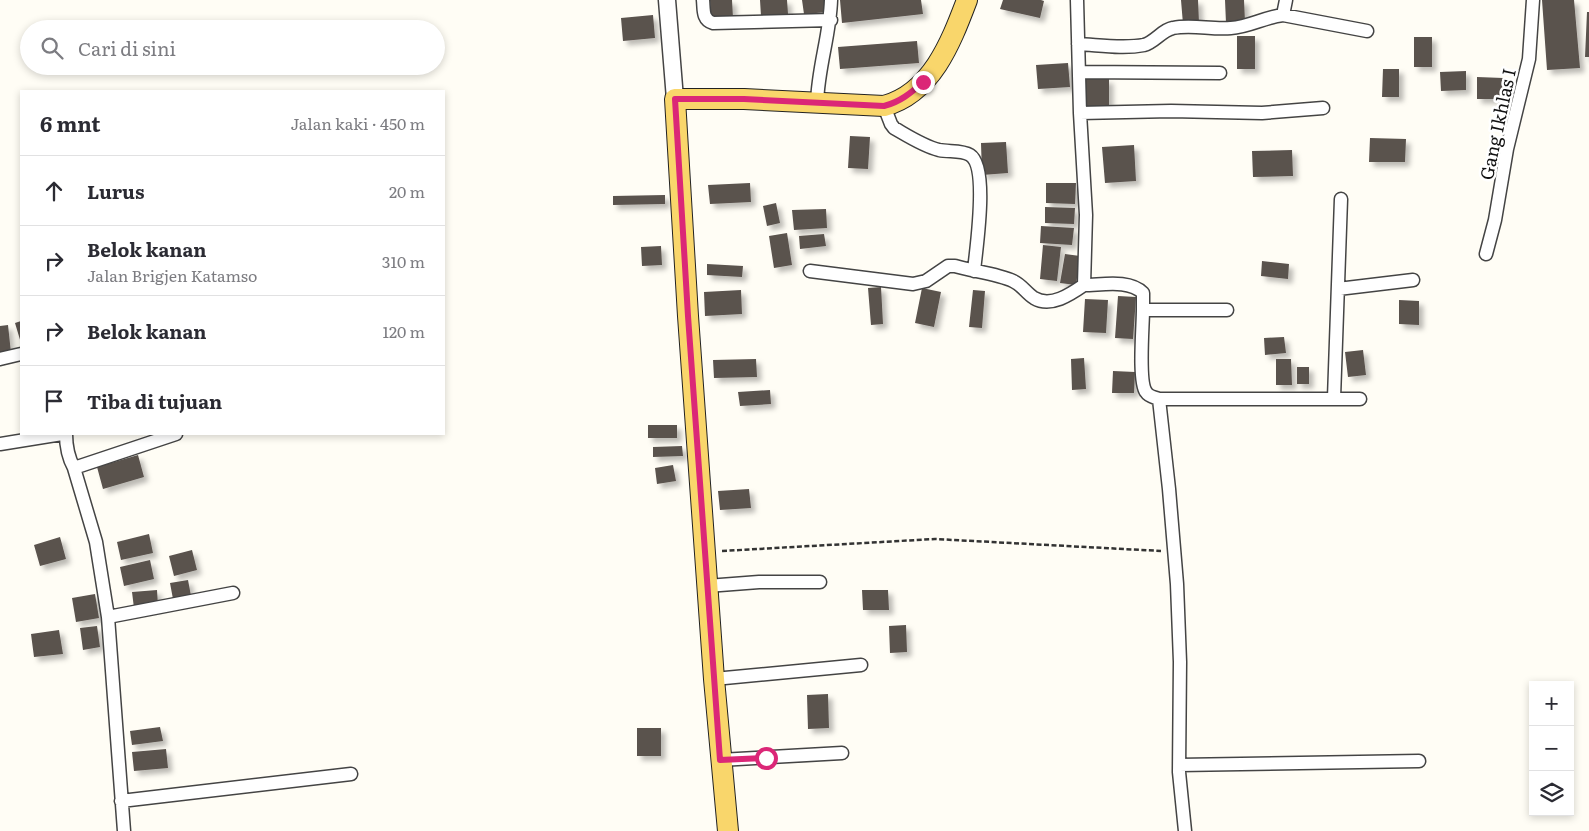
<!DOCTYPE html>
<html lang="id">
<head>
<meta charset="utf-8">
<style>
  body { margin:0; font-family:Literata,serif; background:#f2f2f3; color:#2b2b33 }
  .controls { position:absolute; right:15px; bottom:15px; display:grid; overflow:hidden; border-radius:0px; box-shadow:0 2px 8px #0003 }
  .controls button { width:45px; height:45px; display:grid; place-items:center; padding:0; border:0; border-bottom:1px solid #e1e1e2; background:#fff; color:#2b2b33; font:25px sans-serif }
  .stop { position:absolute; width:15px; height:15px; margin:-11px; border:4px solid #db2777; border-radius:50%; background:#fff }
  .stop.end { background:#db2777; border-color:#fff; box-shadow:0 1px 5px #0008 }
  .list { margin:0; padding:0; list-style:none }
  h2 { display:flex; justify-content:space-between; align-items:center; height:65px; margin:0; padding:0 20px; font-size:21px }
  h2 small { font-size:16px; font-weight:400; color:#7c7c81 }
  .list li { display:grid; grid-template-columns:32px 1fr auto; gap:15px; align-items:center; box-sizing:border-box; height:70px; padding:0 20px; border-top:1px solid #e1e1e2 }
  .list b { display:block; font-size:19px; white-space:nowrap }
  .list p { margin:0; font-size:16px; white-space:nowrap; color:#7c7c81 }
  .list em { font-size:16px; font-style:normal; color:#7c7c81 }
  .icon { flex:none; width:28px; height:28px; fill:none; stroke:currentColor; stroke-width:2; stroke-linecap:round; stroke-linejoin:round }
  .map { position:relative; flex:none; width:1589px; height:831px; overflow:hidden }
  .search { position:absolute; background:#fff; box-shadow:0 2px 8px #0003; left:20px; top:20px; width:425px; height:55px; display:flex; align-items:center; gap:12px; box-sizing:border-box; padding:0 18px; border-radius:28px; color:#7c7c81; font-size:19px }
  .panel { position:absolute; background:#fff; box-shadow:0 2px 8px #0003; left:20px; top:90px; width:425px; height:345px; border-radius:0px }
  .map>svg:first-child { display:block }
  .building { fill:#5a524d; filter:url(#shadow) }
  .lines { fill:none; stroke-linecap:round; stroke-linejoin:round }
  .minor-casing { stroke:#444; stroke-width:15 }
  .tertiary-casing { stroke:#444; stroke-width:19 }
  .primary-casing { stroke:#222; stroke-width:22 }
  .path { stroke:#333; stroke-width:2.5; stroke-dasharray:5 2.5; stroke-linecap:butt }
  .minor { stroke:#fff; stroke-width:12 }
  .tertiary { stroke:#fff; stroke-width:16 }
  .primary { stroke:#f9d66b; stroke-width:20 }
  .route { stroke:#db2777; stroke-width:6 }
  .labels { text-anchor:middle; dominant-baseline:central; stroke-width:5; stroke-linejoin:round; paint-order:stroke }
  .street-label { font-size:18px; fill:#111; stroke:#fff }
</style>
</head>
<body>
<div class="map">
<svg width="1589" height="831" viewBox="0 0 1589 831">
  <defs>
    <filter id="shadow"><feDropShadow dx="4.5" dy="4.5" stdDeviation="2.5" flood-color="#0004"/></filter>
  </defs>
  <rect width="100%" height="100%" fill="#fffdf5"/>
  <path class="building" d="M 710,0 L 732,0 L 733,18 L 711,20 Z
    M 760,0 L 787,0 L 788,14 L 761,16 Z
    M 802,0 L 827,0 L 828,12 L 804,14 Z
    M 840,0 L 921,0 L 923,14 L 842,23 Z
    M 1003,0 L 1041,0 L 1044,1 L 1040,18 L 1000,9 Z
    M 1181,0 L 1198,0 L 1199,23 L 1183,24 Z
    M 1225,0 L 1244,0 L 1245,22 L 1226,23 Z
    M 1542,0 L 1574,0 L 1580,68 L 1547,70 Z
    M 1587,12 L 1589,12 L 1589,57 L 1585,57 Z
    M 653,15 L 655,38 L 623,41 L 621,18 Z
    M 1237,36 L 1255,36 L 1255,69 L 1237,69 Z
    M 1414,37 L 1432,37 L 1432,67 L 1414,67 Z
    M 917,41 L 919,63 L 840,69 L 838,47 Z
    M 1068,63 L 1070,87 L 1038,89 L 1036,65 Z
    M 1383,69 L 1399,69 L 1399,97 L 1382,97 Z
    M 1466,71 L 1466,90 L 1441,91 L 1440,72 Z
    M 1477,77 L 1503,78 L 1502,99 L 1477,99 Z
    M 1085,79 L 1109,79 L 1109,107 L 1085,107 Z
    M 850,136 L 870,137 L 868,169 L 848,168 Z
    M 1370,138 L 1406,139 L 1405,162 L 1369,162 Z
    M 1006,142 L 1008,173 L 982,175 L 981,143 Z
    M 1134,145 L 1136,181 L 1105,183 L 1102,147 Z
    M 1292,150 L 1293,176 L 1253,177 L 1252,151 Z
    M 750,183 L 751,202 L 710,204 L 708,185 Z
    M 1046,183 L 1076,183 L 1075,204 L 1046,203 Z
    M 665,195 L 665,204 L 613,205 L 613,196 Z
    M 776,203 L 780,223 L 767,226 L 763,206 Z
    M 1045,207 L 1075,208 L 1074,224 L 1045,223 Z
    M 826,209 L 827,228 L 794,230 L 792,210 Z
    M 1041,226 L 1074,228 L 1072,245 L 1040,243 Z
    M 787,233 L 792,265 L 774,268 L 769,236 Z
    M 824,234 L 826,246 L 800,249 L 799,236 Z
    M 1043,245 L 1061,247 L 1057,281 L 1040,279 Z
    M 661,246 L 662,265 L 642,266 L 641,247 Z
    M 1065,254 L 1080,256 L 1076,285 L 1060,283 Z
    M 1262,261 L 1289,264 L 1288,279 L 1261,276 Z
    M 707,264 L 743,266 L 742,277 L 707,275 Z
    M 881,287 L 883,324 L 871,325 L 868,288 Z
    M 922,288 L 941,292 L 934,327 L 915,323 Z
    M 741,290 L 742,314 L 705,316 L 704,292 Z
    M 973,290 L 985,291 L 982,328 L 969,327 Z
    M 1118,296 L 1136,297 L 1133,339 L 1115,338 Z
    M 1085,299 L 1108,300 L 1106,333 L 1083,332 Z
    M 1399,300 L 1419,301 L 1419,325 L 1399,324 Z
    M 21,321 L 21,343 L 15,323 Z
    M 8,325 L 11,353 L 0,354 L 0,326 Z
    M 1284,337 L 1286,353 L 1265,355 L 1264,338 Z
    M 1363,350 L 1366,375 L 1348,377 L 1345,352 Z
    M 1084,358 L 1086,389 L 1072,390 L 1071,359 Z
    M 756,359 L 757,377 L 714,378 L 713,360 Z
    M 1276,359 L 1291,359 L 1292,385 L 1276,385 Z
    M 1297,367 L 1309,367 L 1309,384 L 1297,384 Z
    M 1113,371 L 1135,372 L 1134,393 L 1112,393 Z
    M 770,390 L 771,404 L 740,406 L 738,392 Z
    M 648,425 L 677,425 L 677,438 L 648,438 Z
    M 682,446 L 683,456 L 653,457 L 653,447 Z
    M 138,455 L 144,477 L 103,489 L 97,467 Z
    M 673,465 L 676,481 L 657,484 L 655,468 Z
    M 749,489 L 751,508 L 720,510 L 718,491 Z
    M 149,534 L 153,553 L 121,560 L 117,542 Z
    M 60,537 L 66,559 L 40,566 L 34,545 Z
    M 192,550 L 197,570 L 174,576 L 169,556 Z
    M 150,560 L 154,579 L 124,586 L 120,567 Z
    M 188,580 L 191,596 L 173,599 L 170,583 Z
    M 157,590 L 158,606 L 134,608 L 132,592 Z
    M 862,590 L 888,590 L 889,610 L 863,610 Z
    M 95,594 L 99,618 L 76,622 L 72,598 Z
    M 906,625 L 907,652 L 890,653 L 889,626 Z
    M 97,626 L 100,647 L 83,650 L 80,628 Z
    M 59,630 L 63,654 L 34,657 L 31,634 Z
    M 828,694 L 829,728 L 808,729 L 807,695 Z
    M 160,727 L 163,741 L 132,745 L 130,731 Z
    M 637,728 L 661,728 L 661,756 L 637,756 Z
    M 166,749 L 168,768 L 134,771 L 132,752 Z"/>
  <g class="lines">
    <g class="minor-casing">
      <path id="minor" d="M 703,0 C 704,9 702,20 713,23 L 831,20
        M 1283,15 L 1367,31
        M 1078,44 C 1099,45 1123,49 1144,45 C 1155,42 1162,30 1173,28 C 1192,24 1212,30 1231,28 C 1249,27 1265,17 1283,15 L 1286,0
        M 1079,72 L 1220,73
        M 817,103 C 818,67 830,35 831,0
        M 884,106 L 891,124 L 894,128 C 908,136 923,146 939,150 C 949,152 962,150 970,155 C 989,167 976,249 974,271
        M 1080,113 L 1171,111 L 1262,113 L 1323,108
        M 1486,254 L 1495,220 L 1507,149 L 1529,59 L 1533,0
        M 810,271 L 913,284 L 926,281 L 948,266 L 955,266 C 972,271 998,274 1013,281 C 1022,285 1026,293 1034,298 C 1051,308 1071,294 1084,285 L 1086,215 L 1080,113 L 1077,0
        M 1084,285 C 1102,285 1129,279 1143,293 L 1143,310 L 1227,310
        M 1338,289 L 1413,280
        M 1143,310 C 1143,326 1138,381 1146,392 C 1149,397 1154,397 1159,399 L 1360,399
        M 0,359 L 21,354
        M 1334,398 L 1341,199
        M 1159,399 L 1169,489 L 1177,584 L 1180,662 L 1179,772 L 1185,831
        M 66,434 C 66,447 68,457 74,468 L 96,542 L 108,617 L 124,831
        M 0,444 L 62,434
        M 74,468 L 176,434
        M 707,586 L 759,582 L 820,582
        M 108,617 L 233,593
        M 714,679 L 861,665
        M 720,760 L 842,753
        M 1179,765 L 1419,761
        M 121,801 L 351,774"/>
    </g>
    <g class="tertiary-casing">
      <path id="tertiary" d="M 667,0 L 675,99"/>
    </g>
    <g class="primary-casing">
      <path id="primary" d="M 728,831 L 714,679 L 688,316 L 675,99 L 744,99 L 884,106 C 932,93 951,42 967,0"/>
    </g>
    <path class="path" d="M 722,551 L 935,539 L 1161,551"/>
    <use href="#minor" class="minor"/>
    <use href="#tertiary" class="tertiary"/>
    <use href="#primary" class="primary"/>
  </g>
  <g class="lines">
    <path class="route" d="M 766,758 L 720,760 L 688,316 L 675,99 L 744,99 L 884,106 C 900,102 911,93 923,82"/>
  </g>
  <g class="labels">
    <g class="street-label">
      <text transform="translate(1497 124) rotate(-78)">Gang Ikhlas I</text>
    </g>
  </g>
</svg>
<div class="controls">
<button>+</button>
<button>−</button>
<button><svg class="icon" aria-label="layers" viewBox="0 0 24 24"><path d="M12 4l9 5-9 5-9-5zM3 14l9 5 9-5"/></svg></button>
</div>
<div class="stop" style="left:766px;top:758px"></div>
<div class="stop end" style="left:923px;top:82px"></div>
<div class="search"><svg class="icon" aria-label="search" viewBox="0 0 24 24"><circle cx="10" cy="10" r="6"/><path d="M15 15l6 6"/></svg>Cari di sini</div>
<section class="panel">
<h2>6 mnt<small>Jalan kaki · 450 m</small></h2>
<ul class="list">
<li><svg class="icon" aria-label="ahead" viewBox="0 0 24 24"><path d="M12 20V5M6 11l6-6 6 6"/></svg><div><b>Lurus</b></div><em>20 m</em></li>
<li><svg class="icon" aria-label="right" viewBox="0 0 24 24"><path d="M7 20v-9h11M14 6l5 5-5 5"/></svg><div><b>Belok kanan</b><p>Jalan Brigjen Katamso</p></div><em>310 m</em></li>
<li><svg class="icon" aria-label="right" viewBox="0 0 24 24"><path d="M7 20v-9h11M14 6l5 5-5 5"/></svg><div><b>Belok kanan</b></div><em>120 m</em></li>
<li><svg class="icon" aria-label="arrive" viewBox="0 0 24 24"><path d="M6 21V4h12l-3 4 3 4H6"/></svg><div><b>Tiba di tujuan</b></div></li>
</ul>
</section>
</div>
</body>
</html>
